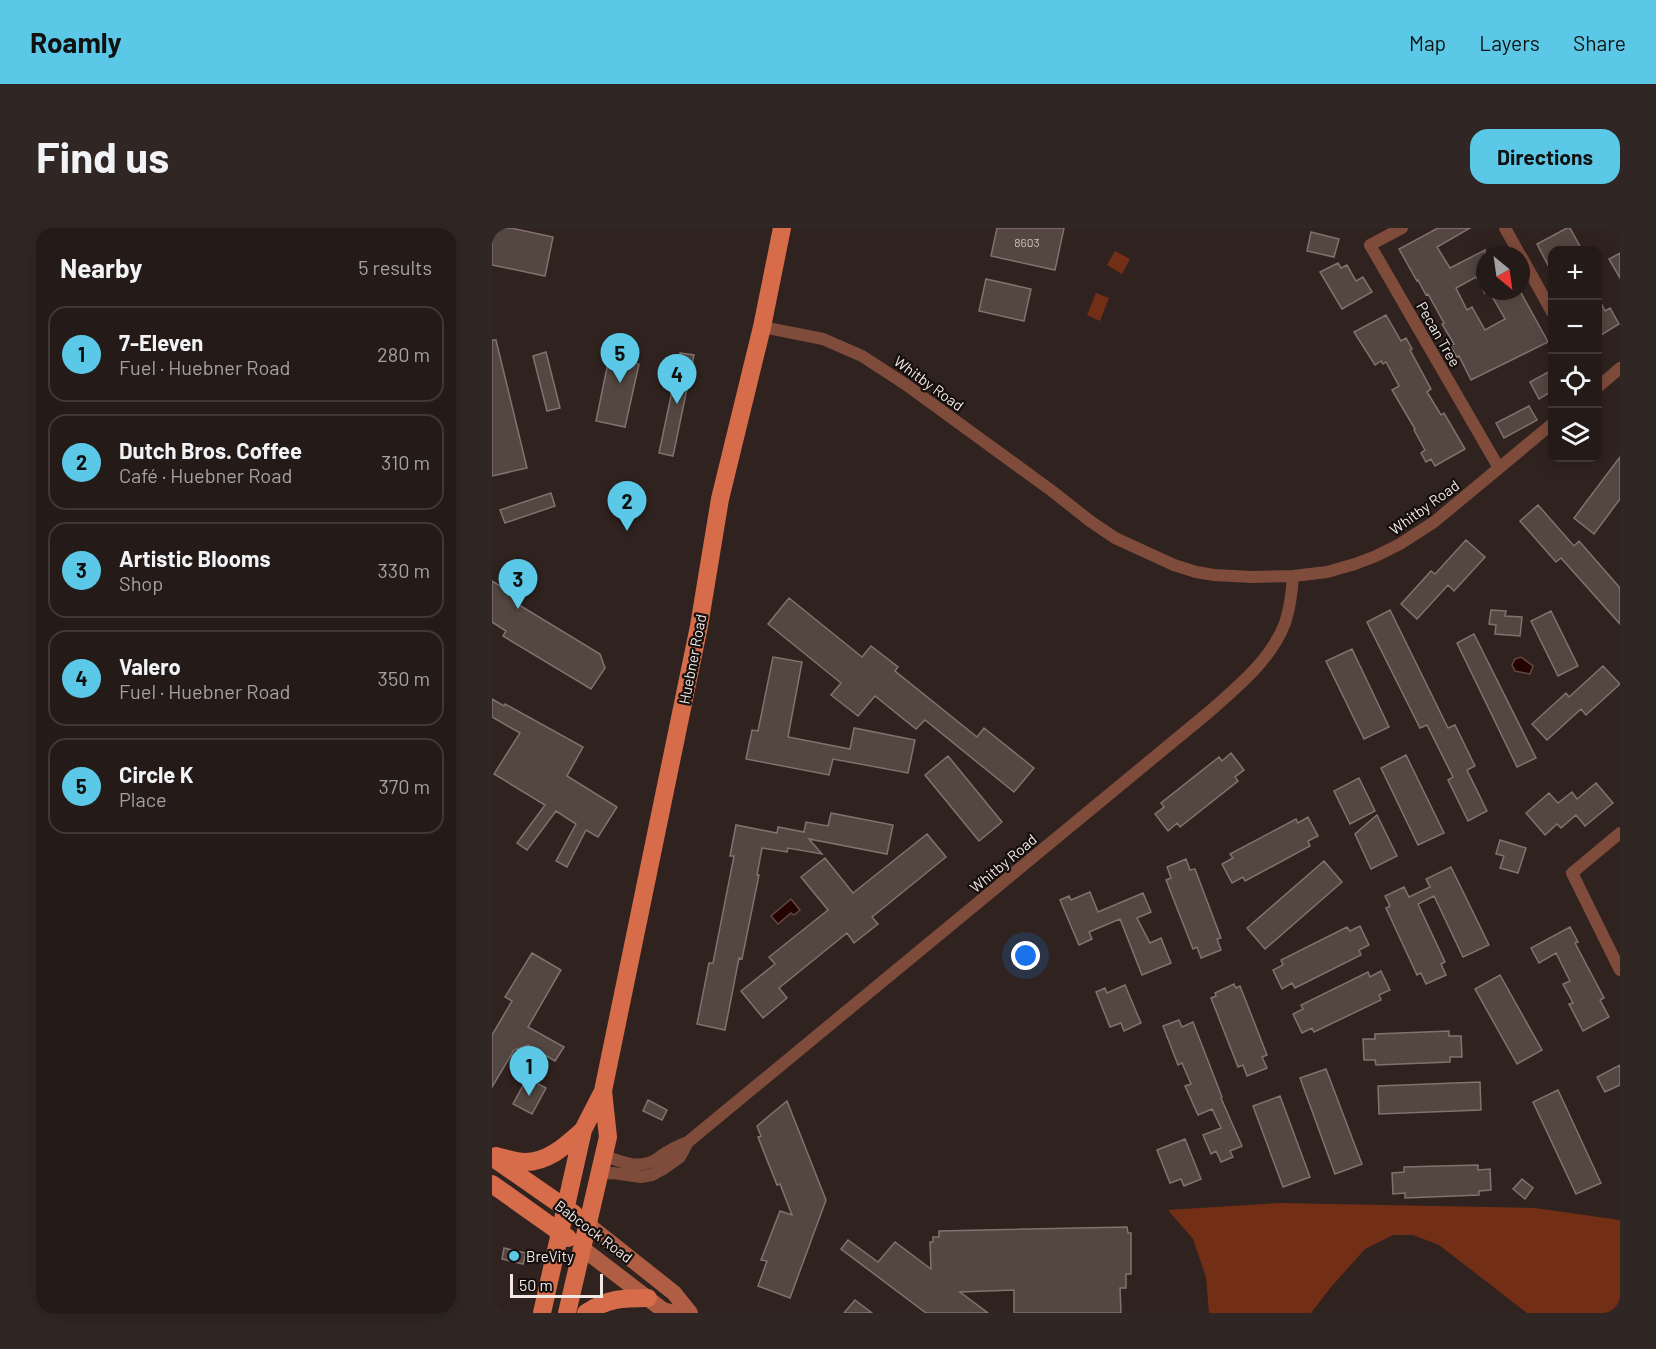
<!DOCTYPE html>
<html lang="en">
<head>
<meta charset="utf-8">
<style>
  body { margin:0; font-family:Barlow,sans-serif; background:#302724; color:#f1f3f6 }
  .controls { position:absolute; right:18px; top:18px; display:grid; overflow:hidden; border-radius:12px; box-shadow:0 3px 15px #0003 }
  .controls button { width:54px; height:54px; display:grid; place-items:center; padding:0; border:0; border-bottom:2px solid #413836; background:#241a17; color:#f1f3f6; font:30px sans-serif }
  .compass { position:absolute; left:984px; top:18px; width:54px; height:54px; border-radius:50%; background:#241a17; box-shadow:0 3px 15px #0003; rotate:151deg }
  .scale { position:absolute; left:18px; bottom:15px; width:93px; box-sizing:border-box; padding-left:6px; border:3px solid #f2e9e6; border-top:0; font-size:16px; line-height:21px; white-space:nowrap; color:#f2e9e6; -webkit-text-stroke:4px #140e0c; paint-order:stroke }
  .you { position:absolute; left:534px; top:728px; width:21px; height:21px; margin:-15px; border:4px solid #fff; border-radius:50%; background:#1a73e8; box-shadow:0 0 0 9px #1a73e833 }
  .badge { display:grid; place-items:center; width:39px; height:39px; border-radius:50%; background:#5ac8e6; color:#111; font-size:20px; font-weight:700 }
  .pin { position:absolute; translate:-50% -50px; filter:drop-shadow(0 2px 3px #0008) }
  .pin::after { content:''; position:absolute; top:32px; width:21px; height:18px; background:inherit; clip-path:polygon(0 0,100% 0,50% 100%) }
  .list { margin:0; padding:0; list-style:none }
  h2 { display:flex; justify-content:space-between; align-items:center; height:78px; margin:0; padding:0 24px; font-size:26px }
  h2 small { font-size:20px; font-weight:400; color:#a3a1a1 }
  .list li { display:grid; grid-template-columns:39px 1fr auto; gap:18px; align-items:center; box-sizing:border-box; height:96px; margin:0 12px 12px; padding:0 12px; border:2px solid #413836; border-radius:18px }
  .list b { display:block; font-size:22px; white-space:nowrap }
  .list p { margin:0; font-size:20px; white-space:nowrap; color:#a3a1a1 }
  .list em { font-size:20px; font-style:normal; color:#a3a1a1 }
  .icon { flex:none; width:33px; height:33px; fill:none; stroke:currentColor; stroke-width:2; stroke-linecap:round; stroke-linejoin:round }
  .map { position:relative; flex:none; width:1128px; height:1085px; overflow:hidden; border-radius:18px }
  header { display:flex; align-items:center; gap:36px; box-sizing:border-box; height:84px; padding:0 30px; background:#5ac8e6; color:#111 }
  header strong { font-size:28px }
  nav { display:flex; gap:33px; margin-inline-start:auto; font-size:21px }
  .intro { display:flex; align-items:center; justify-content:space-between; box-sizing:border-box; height:144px; padding:0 36px }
  h1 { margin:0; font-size:42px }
  .button { padding:15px 27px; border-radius:18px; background:#5ac8e6; color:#111; font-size:21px; font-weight:700 }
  main { display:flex; gap:36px; padding:0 36px }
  aside { flex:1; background:#241a17; border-radius:18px; box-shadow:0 3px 15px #0003 }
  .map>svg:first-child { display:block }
  .green { fill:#732e16 }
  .water { fill:#250300; stroke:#624845; stroke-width:1.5 }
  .building { fill:#544641; stroke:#82726d; stroke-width:1.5 }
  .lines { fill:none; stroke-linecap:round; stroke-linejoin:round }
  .minor { stroke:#7f4c3b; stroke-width:12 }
  .secondary { stroke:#b05e43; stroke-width:16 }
  .primary { stroke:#d66c49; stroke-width:18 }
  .poi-dot { fill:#5ac8e6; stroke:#140e0c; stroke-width:2 }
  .labels { text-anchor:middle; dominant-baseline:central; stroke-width:4.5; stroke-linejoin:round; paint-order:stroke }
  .number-label { font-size:12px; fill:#cac0bd }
  .street-label { font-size:15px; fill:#f2e9e6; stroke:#140e0c }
  .poi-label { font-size:15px; fill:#f2e9e6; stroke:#140e0c; text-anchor:start }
</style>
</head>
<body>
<header>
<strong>Roamly</strong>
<nav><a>Map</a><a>Layers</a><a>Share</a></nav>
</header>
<div class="intro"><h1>Find us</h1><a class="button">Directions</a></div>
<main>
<aside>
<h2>Nearby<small>5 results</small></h2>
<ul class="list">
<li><span class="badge">1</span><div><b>7-Eleven</b><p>Fuel · Huebner Road</p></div><em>280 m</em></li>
<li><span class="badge">2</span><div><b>Dutch Bros. Coffee</b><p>Café · Huebner Road</p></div><em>310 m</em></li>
<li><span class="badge">3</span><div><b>Artistic Blooms</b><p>Shop</p></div><em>330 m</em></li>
<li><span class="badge">4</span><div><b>Valero</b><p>Fuel · Huebner Road</p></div><em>350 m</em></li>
<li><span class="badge">5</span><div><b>Circle K</b><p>Place</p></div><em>370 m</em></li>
</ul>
</aside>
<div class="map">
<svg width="1128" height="1085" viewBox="0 0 1128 1085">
  <rect width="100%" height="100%" fill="#30231f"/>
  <path class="green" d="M 623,23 L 638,31 L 630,46 L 615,37 Z
    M 604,65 L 617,70 L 608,93 L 595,87 Z
    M 787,975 L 1043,980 L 1128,992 L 1128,1085 L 1035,1085 L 947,1017 L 921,1007 L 901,1007 L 873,1021 L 839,1059 L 819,1085 L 717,1085 L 714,1049 L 701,1011 L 676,982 Z"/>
  <path class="water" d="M 1029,429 L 1041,438 L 1038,446 L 1023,443 L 1020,437 L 1023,431 Z
    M 299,671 L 308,682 L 302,687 L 299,685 L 286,696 L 279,688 Z"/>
  <path class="building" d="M 0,0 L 19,0 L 61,9 L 53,48 L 0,37 Z
    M 505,0 L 572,0 L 563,42 L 499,28 Z
    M 946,0 L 978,0 L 945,19 L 958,40 L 993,22 L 993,66 L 984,49 L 964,60 L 975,82 L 980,79 L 993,102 L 1013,91 L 997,63 L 1028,63 L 1056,114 L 979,152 L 967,128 L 965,129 L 958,118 L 962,116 L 950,96 L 952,95 L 936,66 L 934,67 L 926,52 L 925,53 L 907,21 Z
    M 1075,0 L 1078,0 L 1090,22 L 1060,22 L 1060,45 L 1045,16 Z
    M 819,4 L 847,11 L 842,29 L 815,23 Z
    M 1128,25 L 1128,50 L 1117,31 Z
    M 846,35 L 849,40 L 855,37 L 864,53 L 871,49 L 880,64 L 850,81 L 828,44 Z
    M 494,51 L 539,61 L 532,93 L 487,83 Z
    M 1106,69 L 1113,83 L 1118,80 L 1127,96 L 1106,109 Z
    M 894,87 L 909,113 L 914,110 L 920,121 L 918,122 L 939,161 L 935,164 L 949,187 L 952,185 L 973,221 L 943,238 L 939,231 L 934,234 L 929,225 L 933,222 L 922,202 L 923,201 L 900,162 L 907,158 L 894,134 L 891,136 L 889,133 L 883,137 L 862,104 Z
    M 0,112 L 4,112 L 35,240 L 0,248 Z
    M 54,124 L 68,180 L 55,183 L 41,128 Z
    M 188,125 L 202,127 L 181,228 L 167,225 Z
    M 117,130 L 147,136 L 133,199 L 104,193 Z
    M 1060,142 L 1060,163 L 1047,171 L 1038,154 Z
    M 1037,178 L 1045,192 L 1012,210 L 1004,195 Z
    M 1128,229 L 1128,271 L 1102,306 L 1082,290 Z
    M 59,265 L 63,278 L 13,295 L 8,282 Z
    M 1046,277 L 1082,318 L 1087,313 L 1128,360 L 1128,396 L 1069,330 L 1064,334 L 1028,293 Z
    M 974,312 L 993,329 L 962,363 L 956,357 L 925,391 L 909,376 L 939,343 L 943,346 Z
    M 0,353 L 23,367 L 27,377 L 108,426 L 113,440 L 99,461 L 11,408 L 14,403 L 0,394 Z
    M 297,370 L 370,429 L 379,418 L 406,439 L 403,443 L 485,509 L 492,500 L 542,540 L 522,564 L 433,492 L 424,501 L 383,468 L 366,488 L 339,467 L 349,455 L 276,396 Z
    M 898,382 L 956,500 L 963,497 L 983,538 L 975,542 L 995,583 L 976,593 L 956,552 L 961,549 L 935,497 L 928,500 L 875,394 Z
    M 999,382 L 1014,383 L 1013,388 L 1030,389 L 1028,408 L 1003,406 L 1004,397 L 997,396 Z
    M 1059,383 L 1086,438 L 1066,448 L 1039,393 Z
    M 982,406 L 1044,530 L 1025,539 L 965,415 Z
    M 860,421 L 897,499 L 872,511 L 834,433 Z
    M 281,429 L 310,434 L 296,509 L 358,521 L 362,500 L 423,512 L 416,545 L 341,531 L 337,547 L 254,531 L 260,502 L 266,503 Z
    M 1111,438 L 1128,456 L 1094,487 L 1089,481 L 1055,512 L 1040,496 L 1074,465 L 1077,469 Z
    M 0,471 L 12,478 L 13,476 L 91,519 L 75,548 L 125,579 L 106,609 L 94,602 L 75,639 L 64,633 L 84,596 L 64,583 L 35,622 L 25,615 L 53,577 L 2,546 L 28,505 L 0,489 Z
    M 739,525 L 752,542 L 743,549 L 746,553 L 688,599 L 685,595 L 676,603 L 663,586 L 672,579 L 669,575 L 727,529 L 730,533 Z
    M 914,527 L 952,605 L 926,617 L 889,540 Z
    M 456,528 L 510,594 L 487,613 L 433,547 Z
    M 867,550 L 883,583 L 858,596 L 842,563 Z
    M 1104,555 L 1121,575 L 1093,598 L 1084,587 L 1069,600 L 1065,596 L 1053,607 L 1034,585 L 1057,565 L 1066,575 L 1080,564 L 1085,571 Z
    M 339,585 L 401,597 L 395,626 L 317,611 L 330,626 L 296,620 L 295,624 L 270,620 L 265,647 L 267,647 L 250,731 L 247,730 L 233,802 L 205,796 L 217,735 L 221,735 L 242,628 L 238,628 L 244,597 L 285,605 L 286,599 L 312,604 L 314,594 L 336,598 Z
    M 885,587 L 905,628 L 879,641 L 863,606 Z
    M 816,589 L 826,608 L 816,613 L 818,618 L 753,653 L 751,649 L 740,655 L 730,636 L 741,630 L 738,626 L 804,591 L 806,595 Z
    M 435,606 L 454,629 L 380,689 L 386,696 L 362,715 L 355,705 L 287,760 L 295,770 L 271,790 L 249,763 L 283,736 L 277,729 L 336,682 L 309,649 L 333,630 L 361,665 Z
    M 1008,612 L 1034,620 L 1026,645 L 1008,640 L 1012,628 L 1004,626 Z
    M 694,631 L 698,642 L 703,641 L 729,710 L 725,711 L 729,722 L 709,730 L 705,719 L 701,721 L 674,652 L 679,650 L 675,639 Z
    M 832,633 L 850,654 L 773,721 L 755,700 Z
    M 959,639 L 997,717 L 971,729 L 942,668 L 926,676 L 953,734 L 949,736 L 954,747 L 934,756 L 929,745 L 925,747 L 894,680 L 898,678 L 893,668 L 912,659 L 917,669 L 938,659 L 934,651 Z
    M 598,664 L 606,684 L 651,665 L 659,684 L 645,690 L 658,715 L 669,710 L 679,735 L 650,747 L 628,691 L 597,704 L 600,711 L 587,717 L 568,672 L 577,668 L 579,672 Z
    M 868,698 L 877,717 L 867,722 L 869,727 L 803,760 L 800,755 L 790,761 L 781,742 L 791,737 L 789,732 L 855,699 L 858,703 Z
    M 1078,699 L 1086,714 L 1083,715 L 1112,770 L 1108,772 L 1117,789 L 1091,803 L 1077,776 L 1081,775 L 1071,756 L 1078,753 L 1064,725 L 1047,735 L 1039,720 Z
    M 40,725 L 69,742 L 36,799 L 72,819 L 63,833 L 36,817 L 22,822 L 0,859 L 0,807 L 20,773 L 13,769 Z
    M 889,743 L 898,762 L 887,767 L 889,772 L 822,804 L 820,800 L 810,805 L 801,786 L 811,781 L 809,777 L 876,744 L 878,749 Z
    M 1008,747 L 1050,822 L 1025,836 L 983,761 Z
    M 742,756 L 744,760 L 748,758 L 775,827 L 770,829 L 775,840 L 755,848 L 751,837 L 746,839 L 719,770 L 724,768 L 723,765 Z
    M 633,757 L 649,795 L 632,803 L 629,795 L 618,799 L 604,764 L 613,760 L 615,765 Z
    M 687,792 L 690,799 L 701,794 L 730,869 L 729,870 L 750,918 L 738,923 L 741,929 L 729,934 L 724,923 L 719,926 L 711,907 L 729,900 L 720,881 L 706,887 L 693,858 L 699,856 L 690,835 L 686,837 L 671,798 Z
    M 957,803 L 957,808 L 969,808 L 970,829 L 958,829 L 958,834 L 884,837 L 883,832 L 872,832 L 871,811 L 883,811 L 883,806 Z
    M 1128,837 L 1128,857 L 1113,864 L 1105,849 Z
    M 834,841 L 870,936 L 843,946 L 808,850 Z
    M 35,850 L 54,860 L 40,886 L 21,876 Z
    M 988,854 L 989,882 L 887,886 L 886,858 Z
    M 1066,862 L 1109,955 L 1084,966 L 1041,874 Z
    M 788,868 L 818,949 L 791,959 L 761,878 Z
    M 156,872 L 175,882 L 170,892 L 151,883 Z
    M 295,873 L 334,972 L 298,1070 L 266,1058 L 275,1033 L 269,1032 L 288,983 L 300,987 L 288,956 L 285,957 L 266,909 L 269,908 L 265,898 Z
    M 693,911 L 709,951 L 692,958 L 689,951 L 678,955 L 665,922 Z
    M 986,937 L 986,942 L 998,941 L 999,962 L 987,963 L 987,967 L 913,970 L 913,965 L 901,966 L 900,945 L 912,944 L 912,939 Z
    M 1030,951 L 1041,960 L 1033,971 L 1021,961 Z
    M 635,999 L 636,1005 L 639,1005 L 639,1046 L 634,1046 L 634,1060 L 628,1060 L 629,1085 L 522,1085 L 522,1062 L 468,1064 L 496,1085 L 434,1085 L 349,1021 L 356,1012 L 386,1034 L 403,1014 L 439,1041 L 438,1014 L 441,1014 L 441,1009 L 447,1009 L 447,1003 Z
    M 12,1020 L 34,1025 L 31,1036 L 10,1031 Z
    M 363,1072 L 380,1085 L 352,1085 Z"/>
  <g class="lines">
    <path class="minor" d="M 910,0 L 878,17 L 1007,240
      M 1013,0 L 1028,27
      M 1029,28 L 1060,84
      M 270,99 L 331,111 L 370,128 L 413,156 L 560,263 L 598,293 L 623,310 L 682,337 L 704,344 L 722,347 L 760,349 L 801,348 L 835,344 L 863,336 L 884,328 L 908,316 L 942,294 L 1060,196
      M 1106,159 L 1128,140
      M 1128,605 L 1080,645 L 1128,742
      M 111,927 C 130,934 148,943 166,930 C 176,923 184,918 196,914 L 717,484 C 746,458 779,432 793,395 C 798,380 800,364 801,348
      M 107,946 L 121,945 L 149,949 L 160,947 L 171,941 L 188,929 L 196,914"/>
    <path class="secondary" d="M 95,996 L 182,1065 L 198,1085
      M 90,1020 L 171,1082 L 181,1085"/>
    <path class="primary" d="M 4,928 C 13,930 24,934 33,934 C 57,934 74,917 91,902
      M 0,929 L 82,986
      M 0,956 L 76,1010
      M 50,1085 L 91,902 L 111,863
      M 75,1085 L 116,909 L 111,863 L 207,398 L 228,271 L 270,99 L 290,0
      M 94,1085 C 116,1070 131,1070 156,1070"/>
  </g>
  <circle class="poi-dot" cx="22" cy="1028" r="6"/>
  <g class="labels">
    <g class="number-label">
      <text x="535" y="14">8603</text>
    </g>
    <g class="street-label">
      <text transform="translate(947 106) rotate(60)">Pecan Tree</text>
      <text transform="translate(437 155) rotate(36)">Whitby Road</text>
      <text transform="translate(932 279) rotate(-36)">Whitby Road</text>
      <text transform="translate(200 431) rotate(-79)">Huebner Road</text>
      <text transform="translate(511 635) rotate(-40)">Whitby Road</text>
      <text transform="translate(102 1003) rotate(37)">Babcock Road</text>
    </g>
    <g class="poi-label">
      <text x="34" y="1028">BreVity</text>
    </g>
  </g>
</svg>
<div class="controls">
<button>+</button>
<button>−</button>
<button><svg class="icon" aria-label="locate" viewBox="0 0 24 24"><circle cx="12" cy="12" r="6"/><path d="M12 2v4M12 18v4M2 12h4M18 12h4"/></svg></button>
<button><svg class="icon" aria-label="layers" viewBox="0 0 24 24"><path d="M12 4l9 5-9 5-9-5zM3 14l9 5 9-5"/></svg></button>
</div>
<svg class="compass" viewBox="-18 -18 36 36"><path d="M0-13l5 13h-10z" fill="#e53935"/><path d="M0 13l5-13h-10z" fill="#a3a1a1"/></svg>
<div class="scale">50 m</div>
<div class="you"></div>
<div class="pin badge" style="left:37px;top:868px">1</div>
<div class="pin badge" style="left:135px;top:303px">2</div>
<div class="pin badge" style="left:26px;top:381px">3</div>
<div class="pin badge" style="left:185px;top:176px">4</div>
<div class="pin badge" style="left:128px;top:155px">5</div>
</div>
</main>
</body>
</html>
